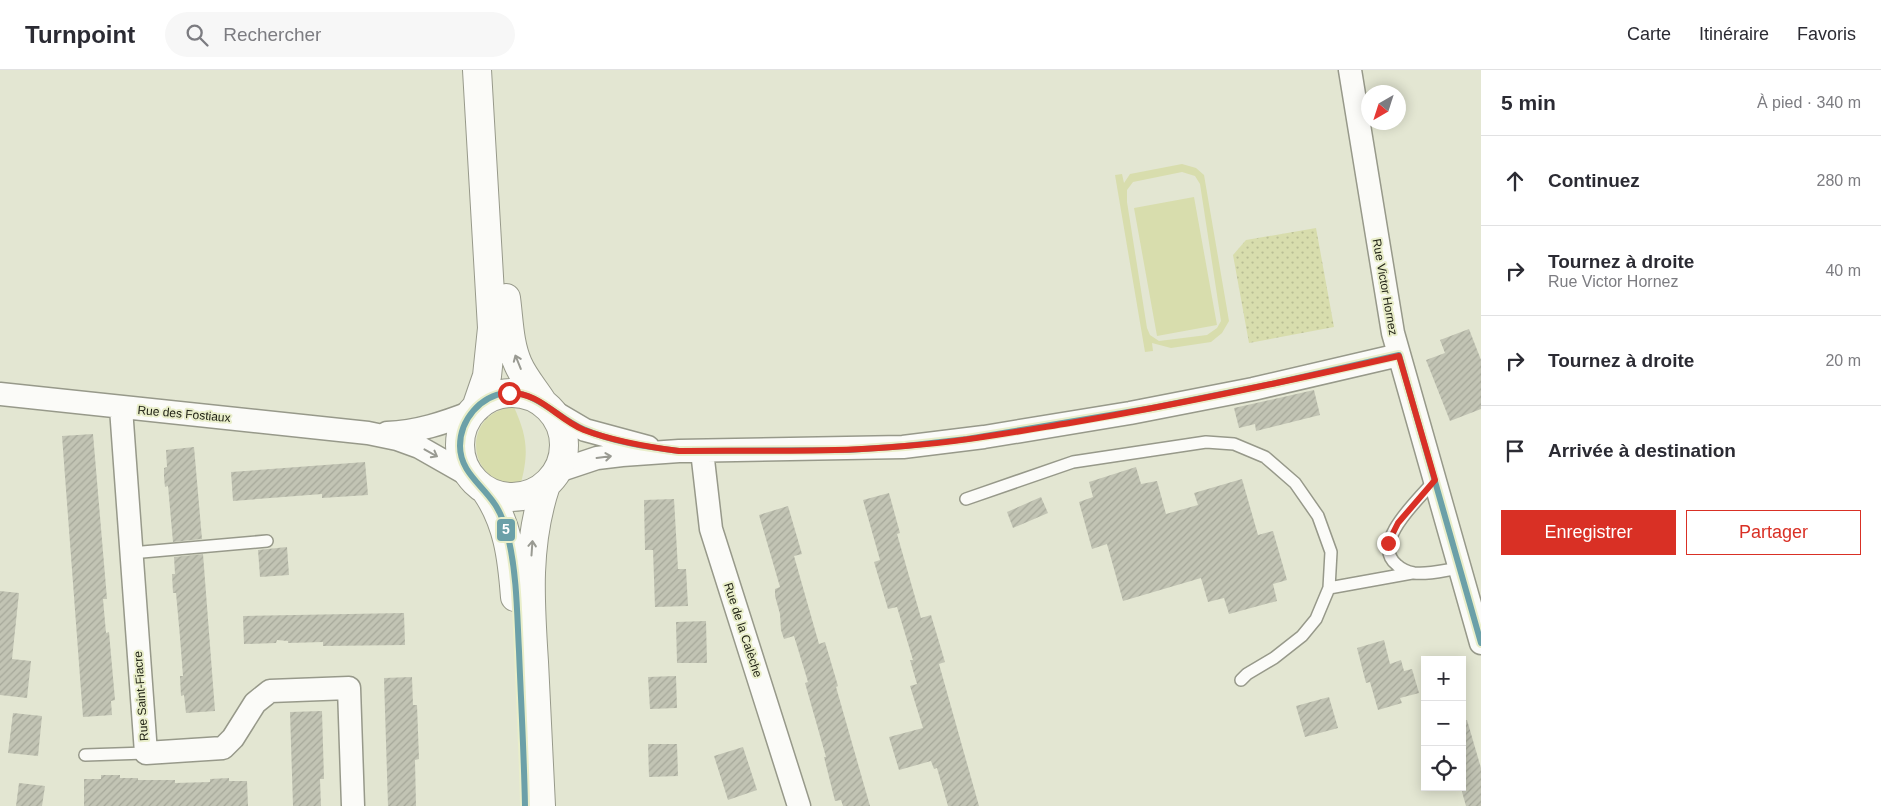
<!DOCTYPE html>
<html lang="fr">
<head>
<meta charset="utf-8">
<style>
  body { margin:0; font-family:Arial,sans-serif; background:#f7f7f7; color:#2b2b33 }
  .controls { position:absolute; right:15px; bottom:15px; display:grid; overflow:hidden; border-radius:0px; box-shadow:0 2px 12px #0003 }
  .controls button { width:45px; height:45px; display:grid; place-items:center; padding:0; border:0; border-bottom:1px solid #e1e1e2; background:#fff; color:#2b2b33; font:25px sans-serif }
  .compass { position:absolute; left:1361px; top:15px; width:45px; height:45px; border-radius:50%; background:#fff; box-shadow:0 2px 12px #0003; rotate:219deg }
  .stop { position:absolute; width:15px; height:15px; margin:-11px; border:4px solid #d93025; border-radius:50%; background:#fff }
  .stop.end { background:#d93025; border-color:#fff; box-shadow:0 1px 5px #0008 }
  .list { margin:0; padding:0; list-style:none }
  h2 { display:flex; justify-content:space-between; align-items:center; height:65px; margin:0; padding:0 20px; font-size:21px }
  h2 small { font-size:16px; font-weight:400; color:#7c7c81 }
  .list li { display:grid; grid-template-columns:32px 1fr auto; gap:15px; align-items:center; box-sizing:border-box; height:90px; padding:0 20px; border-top:1px solid #e1e1e2 }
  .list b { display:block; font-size:19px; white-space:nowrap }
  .list p { margin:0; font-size:16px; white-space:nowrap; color:#7c7c81 }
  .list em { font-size:16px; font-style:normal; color:#7c7c81 }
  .actions { display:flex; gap:10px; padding:15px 20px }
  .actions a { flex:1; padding:11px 0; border:1px solid #d93025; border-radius:0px; text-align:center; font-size:18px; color:#d93025 }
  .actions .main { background:#d93025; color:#fff }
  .icon { flex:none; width:28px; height:28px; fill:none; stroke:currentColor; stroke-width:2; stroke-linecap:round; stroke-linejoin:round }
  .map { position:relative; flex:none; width:1481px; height:736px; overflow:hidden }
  header { display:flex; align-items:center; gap:30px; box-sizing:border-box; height:70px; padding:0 25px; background:#fff; border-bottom:1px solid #e1e1e2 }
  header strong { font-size:24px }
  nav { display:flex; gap:28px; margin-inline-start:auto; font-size:18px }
  .search { width:350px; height:45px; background:#f7f7f7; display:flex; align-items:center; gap:12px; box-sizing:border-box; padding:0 18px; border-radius:28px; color:#7c7c81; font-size:19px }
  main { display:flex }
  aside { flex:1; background:#fff }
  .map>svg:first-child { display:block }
  .grass { fill:#d8ddad; fill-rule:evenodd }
  .park { fill:url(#park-dots) }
  .building { fill:url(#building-hatch) }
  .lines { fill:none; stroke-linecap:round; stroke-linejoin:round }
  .service-casing { stroke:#97998a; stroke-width:14 }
  .minor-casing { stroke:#97998a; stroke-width:25 }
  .primary-casing { stroke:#97998a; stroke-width:30 }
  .service { stroke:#fbfbf8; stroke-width:11 }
  .minor { stroke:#fbfbf8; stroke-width:22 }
  .primary { stroke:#fbfbf8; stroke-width:28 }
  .bus-1-casing { stroke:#e9eeca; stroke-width:10 }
  .bus-1 { stroke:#6ba0a8; stroke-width:6 }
  .oneway { stroke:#999a92 }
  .route { stroke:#d93025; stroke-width:6 }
  .labels { text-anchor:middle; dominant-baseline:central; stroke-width:4; stroke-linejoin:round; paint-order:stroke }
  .street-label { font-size:12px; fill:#212316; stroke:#e9eeca }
  .line-badge { stroke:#e9eeca; stroke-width:2 }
  .badge-label { font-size:14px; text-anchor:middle; font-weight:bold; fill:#fff }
</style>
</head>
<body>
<header>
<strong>Turnpoint</strong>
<div class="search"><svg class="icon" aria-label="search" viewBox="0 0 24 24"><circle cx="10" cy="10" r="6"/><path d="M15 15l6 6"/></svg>Rechercher</div>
<nav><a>Carte</a><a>Itinéraire</a><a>Favoris</a></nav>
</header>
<main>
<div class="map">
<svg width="1481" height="736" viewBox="0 0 1481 736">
  <defs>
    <pattern id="park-dots" width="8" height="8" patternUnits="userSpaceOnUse" patternTransform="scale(1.25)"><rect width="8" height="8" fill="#d8ddad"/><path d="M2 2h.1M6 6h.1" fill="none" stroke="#b9bd94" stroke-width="1.8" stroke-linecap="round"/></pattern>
    <pattern id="building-hatch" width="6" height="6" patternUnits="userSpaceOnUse" patternTransform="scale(1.25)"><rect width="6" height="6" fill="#c2c4b4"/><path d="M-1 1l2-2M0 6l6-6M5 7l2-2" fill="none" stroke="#a6a89a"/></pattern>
  </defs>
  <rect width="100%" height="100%" fill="#e3e6d2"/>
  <path class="grass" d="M 1182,94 L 1196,98 L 1204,105 L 1229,251 L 1222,263 L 1211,272 L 1171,278 L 1152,273 L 1153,281 L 1145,282 L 1115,105 L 1122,104 L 1124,113 L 1130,104 ZM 1182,102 L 1195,106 L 1200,114 L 1221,251 L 1217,258 L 1207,265 L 1159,271 L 1150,265 L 1147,258 L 1127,132 L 1127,120 L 1133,112 Z
    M 1194,127 L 1217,255 L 1157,266 L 1134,138 Z
    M 514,337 C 527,366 529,382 521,413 C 466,418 459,342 514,337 Z"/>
  <path class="park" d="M 1316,158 L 1334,257 L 1249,273 L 1233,185 L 1246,170 Z"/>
  <path class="building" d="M 1469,259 L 1481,290 L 1481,339 L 1450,351 L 1426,290 L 1445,283 L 1440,270 Z
    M 1314,320 L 1320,345 L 1256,361 L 1255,354 L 1239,358 L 1234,338 Z
    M 93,364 L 107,529 L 103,529 L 106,563 L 109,562 L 115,630 L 111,631 L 112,645 L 83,647 L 62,366 Z
    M 194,377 L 202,469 L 173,472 L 168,416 L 165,417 L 164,407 L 164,398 L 167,397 L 166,380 Z
    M 365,392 L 368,425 L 322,428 L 322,424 L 233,431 L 231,402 Z
    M 1136,397 L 1141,414 L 1157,411 L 1166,444 L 1198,435 L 1194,423 L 1242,409 L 1258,465 L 1273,461 L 1287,510 L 1273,514 L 1277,531 L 1229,544 L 1224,528 L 1208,532 L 1201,508 L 1123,531 L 1107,474 L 1092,479 L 1079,432 L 1093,427 L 1089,412 Z
    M 889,423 L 900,463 L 897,464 L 921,548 L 931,545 L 945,592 L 939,594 L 979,736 L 948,736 L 937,698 L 934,699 L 931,691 L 899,700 L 889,667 L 923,658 L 910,616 L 917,614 L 910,590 L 913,590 L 897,537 L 888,539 L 874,492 L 880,490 L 863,430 Z
    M 1041,427 L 1048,443 L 1013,458 L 1007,442 Z
    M 674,429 L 678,499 L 686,499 L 688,536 L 655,537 L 653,480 L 645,480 L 644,430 Z
    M 788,436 L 802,484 L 794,486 L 819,574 L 825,572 L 838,616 L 836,617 L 870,736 L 843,736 L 841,730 L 835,731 L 824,687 L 826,687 L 805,613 L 808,612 L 794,566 L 784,569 L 781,560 L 780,544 L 775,526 L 775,519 L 780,517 L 759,445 Z
    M 287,477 L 289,505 L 260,507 L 258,480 Z
    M 203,484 L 215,641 L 186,643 L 184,625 L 181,626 L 180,606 L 183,606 L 180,567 L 176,523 L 173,523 L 172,504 L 175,504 L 174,487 Z
    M 0,521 L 19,523 L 12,589 L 31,591 L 27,628 L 0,625 Z
    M 404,543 L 405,575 L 323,576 L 323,572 L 288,573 L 288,571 L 277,570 L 276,573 L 244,574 L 243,546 Z
    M 706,551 L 707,593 L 677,593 L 676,552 Z
    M 1384,570 L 1390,594 L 1401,590 L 1404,601 L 1412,599 L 1419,623 L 1400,628 L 1402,633 L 1378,640 L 1370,612 L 1366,613 L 1357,578 Z
    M 676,606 L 677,638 L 650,639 L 648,607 Z
    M 412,607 L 413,635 L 417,635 L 419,689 L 415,690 L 416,736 L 388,736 L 384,608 Z
    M 1329,627 L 1338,658 L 1305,667 L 1296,636 Z
    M 322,641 L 324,709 L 320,709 L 321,736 L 293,736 L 290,642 Z
    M 13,643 L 42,646 L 38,686 L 8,683 Z
    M 1462,650 L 1467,650 L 1481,698 L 1481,736 L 1466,736 L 1462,722 Z
    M 648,674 L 677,674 L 678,706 L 649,707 Z
    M 743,677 L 757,720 L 728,730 L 714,686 Z
    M 101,705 L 120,705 L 120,708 L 138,708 L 138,710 L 175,710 L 175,713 L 210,712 L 210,709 L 229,708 L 229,711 L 247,711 L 248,736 L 84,736 L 84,709 L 101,709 Z
    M 19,713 L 45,716 L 42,736 L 16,736 Z"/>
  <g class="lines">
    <g class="service-casing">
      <path id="service" d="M 1435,410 C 1420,428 1369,473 1397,495 C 1401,499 1408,502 1414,503 C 1428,505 1445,500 1460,498
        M 966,429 L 1073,392 L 1206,372 L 1234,374 L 1265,387 L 1295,413 L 1318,446 L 1331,482 L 1329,518 L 1316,549 L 1302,566 L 1274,588 L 1247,604 L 1241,610
        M 131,483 L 267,471
        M 1329,518 L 1412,503
        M 85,685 L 146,683"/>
    </g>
    <g class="minor-casing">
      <path id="minor" d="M 1350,0 L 1393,263 L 1481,573
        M 0,324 L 368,363 L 397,369 L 419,377 L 470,406
        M 121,338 L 146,683 L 223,678 L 233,668 L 255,633 L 270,621 L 349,618 L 353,736
        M 551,340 L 585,360 L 648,377
        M 387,363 C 417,362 444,353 472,342
        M 702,381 L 711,459 L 799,736
        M 558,401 L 597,388 L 622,385 L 679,381 L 903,377 L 984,367 L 1130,343 L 1253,319 L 1399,285"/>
    </g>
    <g class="primary-casing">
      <path id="primary" d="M 506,228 C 509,250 509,274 518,294 C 524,308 535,320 543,333
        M460 375a52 52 0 1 1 104 0a52 52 0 1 1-104 0Z
        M 476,338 L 487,306 L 492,258 L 477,0
        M 486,421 C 508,453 512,488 515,527
        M 541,736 C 539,688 536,640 534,592 C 530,531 526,474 546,415"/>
    </g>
    <use href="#service" class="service"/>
    <use href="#minor" class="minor"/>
    <use href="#primary" class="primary"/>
    <g class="bus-1-casing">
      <path id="bus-1" d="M 525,736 C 524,684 521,632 519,581 C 517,544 517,507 509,471 C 506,458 502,444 494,433 C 481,414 460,401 460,376 C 460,350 480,326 506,323 C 536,320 557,348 583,359 C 613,372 647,377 679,381 L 849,380 L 905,376 L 967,369 L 1152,338 L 1276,313 L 1399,285 L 1481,573"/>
    </g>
    <use href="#bus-1" class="bus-1"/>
  </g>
  <defs><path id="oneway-shaft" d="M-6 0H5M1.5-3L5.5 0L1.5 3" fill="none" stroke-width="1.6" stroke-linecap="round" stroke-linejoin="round" transform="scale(1.25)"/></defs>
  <g class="oneway">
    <use href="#oneway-shaft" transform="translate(518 292) rotate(-112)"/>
    <use href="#oneway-shaft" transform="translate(431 383) rotate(29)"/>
    <use href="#oneway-shaft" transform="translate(604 387) rotate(-7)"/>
    <use href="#oneway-shaft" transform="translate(532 478) rotate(-86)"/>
  </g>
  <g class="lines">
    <path class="route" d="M 509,323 C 540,322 557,349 584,360 C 613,371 648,377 679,381 C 754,380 830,383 905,376 C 960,372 1015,362 1070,353 C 1181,334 1289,311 1399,286 L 1435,410 L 1398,453 L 1388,473"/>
  </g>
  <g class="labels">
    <g class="street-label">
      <text transform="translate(1385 217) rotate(80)">Rue Victor Hornez</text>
      <text transform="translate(184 344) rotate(5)">Rue des Fostiaux</text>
      <text transform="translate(743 560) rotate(72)">Rue de la Calèche</text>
      <text transform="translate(141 626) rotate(-94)">Rue Saint-Fiacre</text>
    </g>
  </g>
  <rect class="line-badge" x="496" y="448" width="20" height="24" rx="5" fill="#6ba0a8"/>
  <g class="badge-label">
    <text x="506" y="464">5</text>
  </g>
</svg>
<div class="controls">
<button>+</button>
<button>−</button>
<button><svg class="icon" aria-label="locate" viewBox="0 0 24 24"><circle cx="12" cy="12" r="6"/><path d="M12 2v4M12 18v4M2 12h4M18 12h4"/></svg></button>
</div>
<svg class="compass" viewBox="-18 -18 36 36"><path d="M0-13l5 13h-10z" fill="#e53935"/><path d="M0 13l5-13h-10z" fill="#7c7c81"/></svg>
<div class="stop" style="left:509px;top:323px"></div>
<div class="stop end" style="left:1388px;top:473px"></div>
</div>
<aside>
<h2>5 min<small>À pied · 340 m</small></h2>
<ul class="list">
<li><svg class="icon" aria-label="ahead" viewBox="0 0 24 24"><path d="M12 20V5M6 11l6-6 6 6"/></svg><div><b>Continuez</b></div><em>280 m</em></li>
<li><svg class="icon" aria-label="right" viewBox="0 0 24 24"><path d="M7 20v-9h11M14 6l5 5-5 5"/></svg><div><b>Tournez à droite</b><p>Rue Victor Hornez</p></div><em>40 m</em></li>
<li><svg class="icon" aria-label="right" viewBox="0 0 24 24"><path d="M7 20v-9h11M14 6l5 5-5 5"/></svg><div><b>Tournez à droite</b></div><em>20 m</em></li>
<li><svg class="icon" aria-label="arrive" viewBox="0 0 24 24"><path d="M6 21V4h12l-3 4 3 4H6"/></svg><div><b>Arrivée à destination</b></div></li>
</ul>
<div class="actions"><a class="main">Enregistrer</a><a>Partager</a></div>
</aside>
</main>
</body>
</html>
